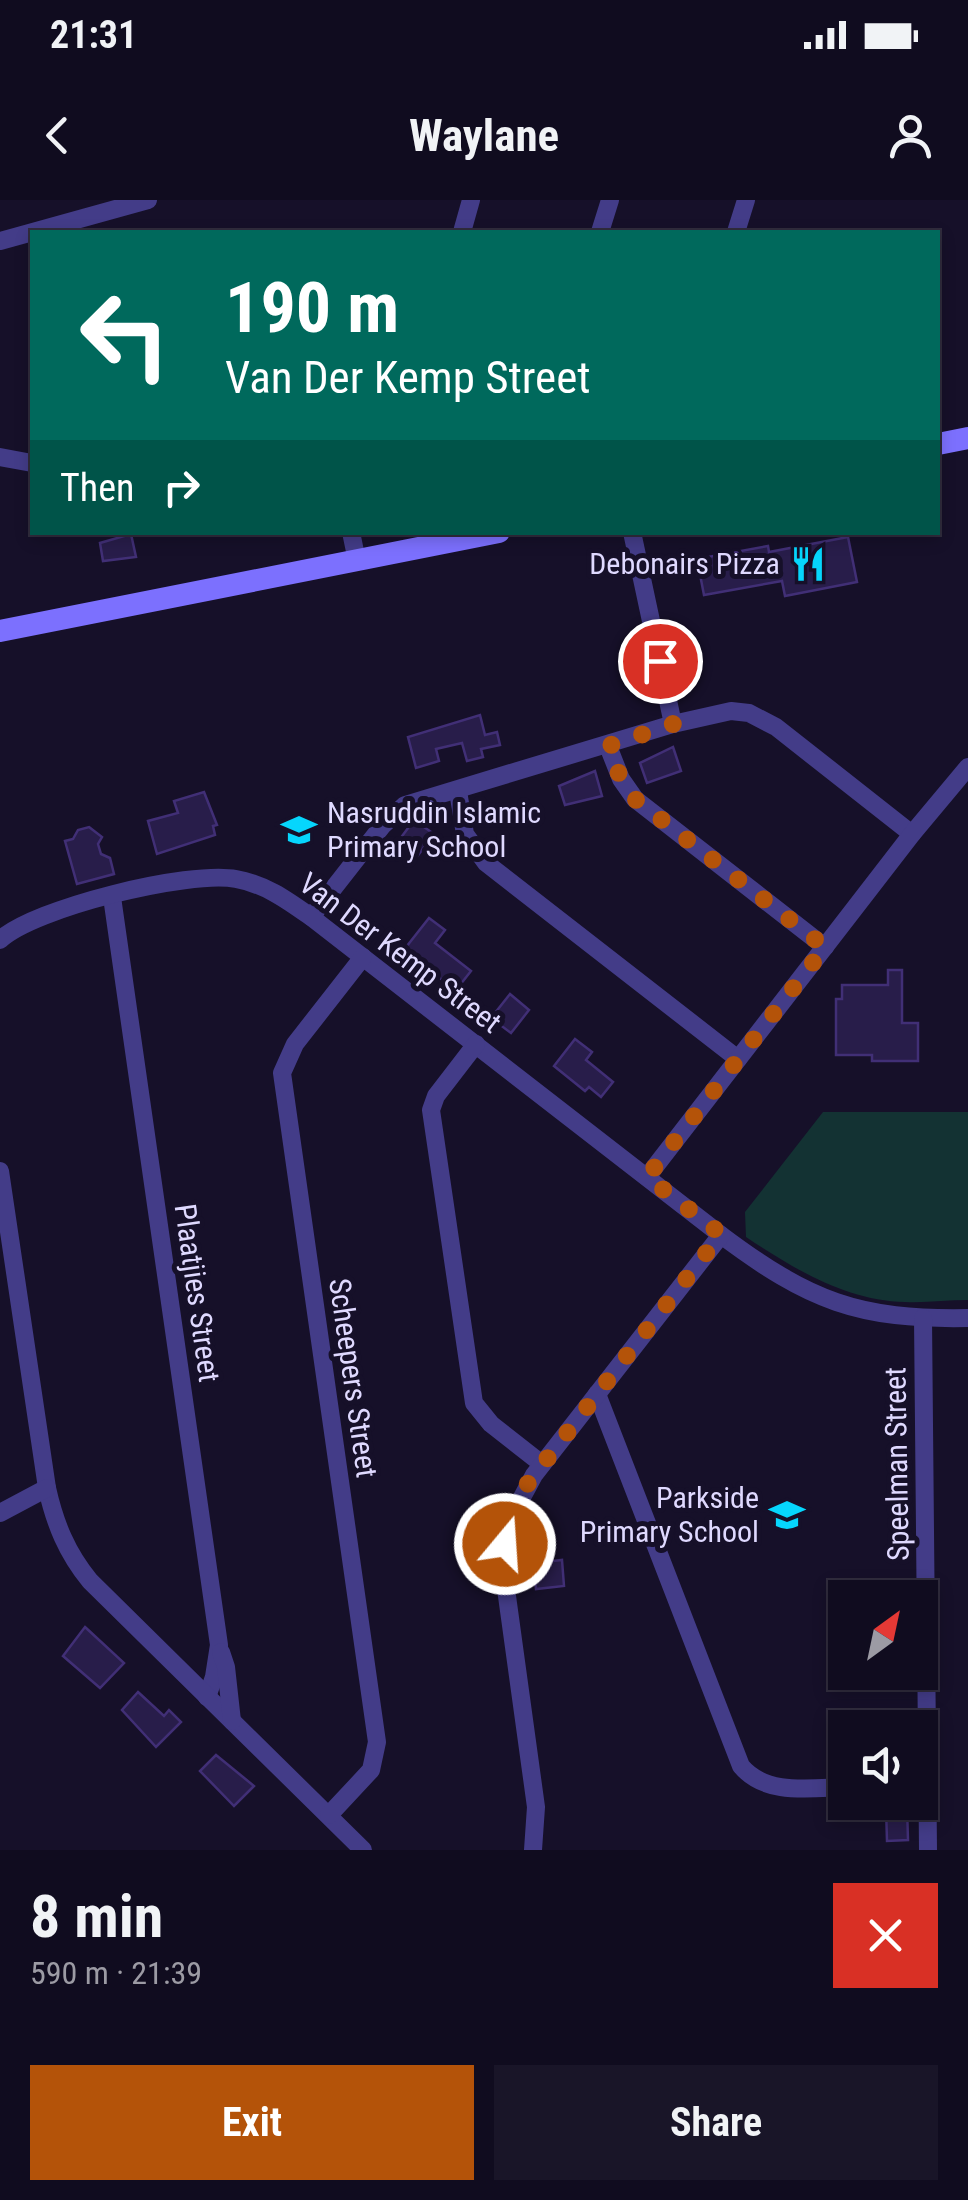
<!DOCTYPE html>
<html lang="en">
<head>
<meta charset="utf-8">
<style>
  :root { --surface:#100c1f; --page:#191528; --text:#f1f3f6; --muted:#9c9ba4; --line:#302c3d; --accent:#b45309 }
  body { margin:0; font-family:"Roboto Condensed",sans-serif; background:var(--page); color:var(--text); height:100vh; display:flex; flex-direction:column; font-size:38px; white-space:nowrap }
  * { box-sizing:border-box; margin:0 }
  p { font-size:32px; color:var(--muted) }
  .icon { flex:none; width:55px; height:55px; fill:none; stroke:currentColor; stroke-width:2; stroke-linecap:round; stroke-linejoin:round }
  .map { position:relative; height:1650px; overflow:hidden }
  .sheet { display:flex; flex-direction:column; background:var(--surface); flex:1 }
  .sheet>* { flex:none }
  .hud { position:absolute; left:30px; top:30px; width:910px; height:305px; border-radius:0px; box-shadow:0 5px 15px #0003,0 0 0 2px var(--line); background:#00695c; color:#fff; overflow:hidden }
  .needle { width:65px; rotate:33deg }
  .fabs { position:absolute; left:828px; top:1380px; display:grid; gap:20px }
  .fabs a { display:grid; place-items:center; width:110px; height:110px; border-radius:0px; background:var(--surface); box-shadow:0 5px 15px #0003,0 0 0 2px var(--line); font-size:50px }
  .pin { position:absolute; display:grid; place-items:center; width:85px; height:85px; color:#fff; margin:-42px; border:5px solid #fff; border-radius:50%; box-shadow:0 2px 10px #0007 }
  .me { position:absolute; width:110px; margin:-55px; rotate:18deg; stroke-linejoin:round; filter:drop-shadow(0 0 8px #0008) }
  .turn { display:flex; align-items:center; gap:35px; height:210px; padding:0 30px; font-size:45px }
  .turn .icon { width:130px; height:130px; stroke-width:2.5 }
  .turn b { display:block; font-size:70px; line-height:85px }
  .then { display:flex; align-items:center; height:95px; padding:0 30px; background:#0003; gap:20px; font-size:38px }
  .round { display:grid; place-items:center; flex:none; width:105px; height:105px; border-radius:0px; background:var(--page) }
  .head { display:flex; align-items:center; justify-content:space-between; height:170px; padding:0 30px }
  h1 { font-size:60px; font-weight:700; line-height:75px }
  .action { display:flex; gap:20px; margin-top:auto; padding:20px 30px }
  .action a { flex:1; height:115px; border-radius:0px; background:var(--accent); color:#fff; font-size:40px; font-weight:700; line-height:115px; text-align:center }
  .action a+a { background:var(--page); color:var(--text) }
  .status { display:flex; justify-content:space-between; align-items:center; height:70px; padding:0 50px; background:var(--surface); direction:ltr }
  .status svg { height:28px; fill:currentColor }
  header { display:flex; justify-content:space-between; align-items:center; height:130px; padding:0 30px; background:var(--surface); font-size:45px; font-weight:700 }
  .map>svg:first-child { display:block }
  .green { fill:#133233 }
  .building { fill:#281d4a; stroke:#412f76; stroke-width:2.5 }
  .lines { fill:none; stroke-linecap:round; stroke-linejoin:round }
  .street { stroke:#433c88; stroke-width:18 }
  .secondary { stroke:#7c70fe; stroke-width:22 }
  .route { stroke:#b45309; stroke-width:18; stroke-dasharray:0 32.4 }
  .labels { text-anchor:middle; stroke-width:10; stroke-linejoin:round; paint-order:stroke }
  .poi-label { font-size:30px; fill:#dfd9ff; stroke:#161029; text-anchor:end }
  .street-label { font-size:30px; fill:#dfd9ff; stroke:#161029 }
</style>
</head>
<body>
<div class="status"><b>21:31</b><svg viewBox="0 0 49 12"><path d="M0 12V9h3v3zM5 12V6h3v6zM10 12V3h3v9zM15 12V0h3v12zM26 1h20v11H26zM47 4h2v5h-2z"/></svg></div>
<header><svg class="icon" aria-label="back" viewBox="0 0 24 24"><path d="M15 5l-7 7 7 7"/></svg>Waylane<svg class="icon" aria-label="person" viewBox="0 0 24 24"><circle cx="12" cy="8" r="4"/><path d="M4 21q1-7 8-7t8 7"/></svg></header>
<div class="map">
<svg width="968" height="1650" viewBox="0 0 968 1650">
  <rect width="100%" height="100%" fill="#161029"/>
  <path class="green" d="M 823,912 L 968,912 L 968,1100 C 947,1100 926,1103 905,1102 C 847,1101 792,1068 746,1037 L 745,1012 Z"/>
  <g class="building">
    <path d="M 131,334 L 136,357 L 103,361 L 100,343 Z"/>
    <path d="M 848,337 L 857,382 L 785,396 L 782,381 L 704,395 L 697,359 L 768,346 L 769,352 Z"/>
    <path d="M 480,515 L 485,535 L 497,532 L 500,545 L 481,549 L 483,557 L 467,561 L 462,543 L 436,549 L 439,561 L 416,568 L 408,537 Z"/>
    <path d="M 673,547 L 681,571 L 647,583 L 640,563 Z"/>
    <path d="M 595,571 L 602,596 L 565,605 L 559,586 Z"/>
    <path d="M 204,592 L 217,625 L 213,626 L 215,635 L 157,654 L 148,621 L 178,613 L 174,601 Z"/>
    <path d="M 414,620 L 434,634 L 413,662 L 394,647 Z"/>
    <path d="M 89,627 L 102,637 L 98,644 L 101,654 L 110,658 L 114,674 L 77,684 L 65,641 L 73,639 L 78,630 Z"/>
    <path d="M 429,718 L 445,730 L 435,743 L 471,771 L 456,790 L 403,751 Z"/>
    <path d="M 888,770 L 902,770 L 902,823 L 918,823 L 918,861 L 872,861 L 872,855 L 836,855 L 836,799 L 842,799 L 842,785 L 888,785 Z"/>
    <path d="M 510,794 L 529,810 L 511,833 L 491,818 Z"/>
    <path d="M 575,839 L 592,852 L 586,860 L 613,882 L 601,897 L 589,887 L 585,891 L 554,866 Z"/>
    <path d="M 562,1360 L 564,1386 L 536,1389 L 534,1363 Z"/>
    <path d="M 85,1427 L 124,1463 L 100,1488 L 63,1456 Z"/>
    <path d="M 138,1492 L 164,1516 L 169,1510 L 181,1522 L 156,1547 L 122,1510 Z"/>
    <path d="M 216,1555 L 254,1586 L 234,1606 L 200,1571 Z"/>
    <path d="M 907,1607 L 908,1640 L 887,1641 L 886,1608 Z"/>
  </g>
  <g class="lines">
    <g class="street">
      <path d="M 462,32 L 471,0"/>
      <path d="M 600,32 L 610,0"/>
      <path d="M 736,32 L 746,0"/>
      <path d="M 0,41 L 148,0"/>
      <path d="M 0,257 L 32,263"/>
      <path d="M 351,332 L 357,361"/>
      <path d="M 632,332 L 673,524"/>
      <path d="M 608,546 L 621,579 L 635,599 L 825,747"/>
      <path d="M 458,591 L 465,634 L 486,663 L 738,859"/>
      <path d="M 112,697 L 219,1445 L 214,1477 L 207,1497"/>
      <path d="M 311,717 L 383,625 L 405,605 L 673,524 L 731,511 L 749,513 L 776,527 L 912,634"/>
      <path d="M 0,740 C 34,708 189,670 236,679 C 265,684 287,700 311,717 L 721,1035 C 809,1101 858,1120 968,1118"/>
      <path d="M 476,844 L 436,896 L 431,910 L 474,1203 L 491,1224 L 542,1264"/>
      <path d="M 0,971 L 47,1288 C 55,1324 67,1353 90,1381 L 363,1650"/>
      <path d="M 647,977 L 912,634 L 968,567"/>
      <path d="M 923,1118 L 928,1650"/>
      <path d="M 597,1194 L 741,1566 C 766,1596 810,1588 845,1587"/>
      <path d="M 0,1313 L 47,1288"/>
      <path d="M 221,1452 L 226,1467 L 232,1521"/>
      <path d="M 329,1615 L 371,1570 L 377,1542 L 282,873 L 295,844 L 363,757"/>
      <path d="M 533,1650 L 536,1607 L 503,1367 L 512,1316 L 534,1275 L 721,1035"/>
    </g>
    <g class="secondary">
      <path d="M 938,244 L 968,238"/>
      <path d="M 0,431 L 499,332"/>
    </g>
  </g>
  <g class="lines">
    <path class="route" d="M 505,1344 L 512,1316 L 526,1286 L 721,1034 L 647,977 L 825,747 L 635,599 L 621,579 L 608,546 L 673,524 L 660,461"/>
  </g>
  <defs>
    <symbol id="restaurant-bare" viewBox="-9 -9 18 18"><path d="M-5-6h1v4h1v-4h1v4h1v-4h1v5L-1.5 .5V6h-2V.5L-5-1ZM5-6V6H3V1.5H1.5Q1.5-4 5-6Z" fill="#06d6fd" stroke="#161029" stroke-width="2.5" paint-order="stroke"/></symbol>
    <symbol id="school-bare" viewBox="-9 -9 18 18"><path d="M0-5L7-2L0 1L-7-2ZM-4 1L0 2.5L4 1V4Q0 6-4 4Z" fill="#06d6fd" stroke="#161029" stroke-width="2.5" paint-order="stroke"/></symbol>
  </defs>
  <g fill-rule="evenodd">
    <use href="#restaurant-bare" x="783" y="339" width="50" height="50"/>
    <use href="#school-bare" x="274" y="605" width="50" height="50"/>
    <use href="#school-bare" x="762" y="1290" width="50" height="50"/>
  </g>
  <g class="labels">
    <g class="poi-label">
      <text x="780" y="374">Debonairs Pizza</text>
      <text x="327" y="623" text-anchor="start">Nasruddin Islamic<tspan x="327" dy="34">Primary School</tspan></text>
      <text x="759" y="1308">Parkside<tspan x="759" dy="34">Primary School</tspan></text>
    </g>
    <g class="street-label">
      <text transform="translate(400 753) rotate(37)" y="10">Van Der Kemp Street</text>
      <text transform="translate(197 1093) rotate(82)" y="10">Plaatjies Street</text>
      <text transform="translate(353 1178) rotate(82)" y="10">Scheepers Street</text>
      <text transform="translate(897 1264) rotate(-91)" y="10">Speelman Street</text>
    </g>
  </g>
</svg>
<div class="fabs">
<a><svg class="needle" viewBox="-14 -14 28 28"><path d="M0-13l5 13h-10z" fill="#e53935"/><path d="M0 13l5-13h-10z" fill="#9c9ba4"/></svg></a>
<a><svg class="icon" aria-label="sound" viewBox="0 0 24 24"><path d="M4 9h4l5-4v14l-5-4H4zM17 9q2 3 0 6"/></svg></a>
</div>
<div class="pin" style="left:660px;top:461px;background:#d93025"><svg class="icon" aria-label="arrive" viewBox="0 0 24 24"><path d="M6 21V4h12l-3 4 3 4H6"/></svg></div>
<svg class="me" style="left:505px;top:1344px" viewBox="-20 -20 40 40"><circle r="17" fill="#b45309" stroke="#fff" stroke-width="3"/><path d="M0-11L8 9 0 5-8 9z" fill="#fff"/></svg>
<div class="hud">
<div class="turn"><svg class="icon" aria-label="left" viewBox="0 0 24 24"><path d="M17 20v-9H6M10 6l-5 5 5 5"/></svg><div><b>190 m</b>Van Der Kemp Street</div></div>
<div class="then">Then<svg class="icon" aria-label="right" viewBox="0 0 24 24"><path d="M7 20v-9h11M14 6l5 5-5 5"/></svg></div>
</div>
</div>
<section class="sheet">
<div class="head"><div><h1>8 min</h1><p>590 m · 21:39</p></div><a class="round" style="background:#d93025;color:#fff"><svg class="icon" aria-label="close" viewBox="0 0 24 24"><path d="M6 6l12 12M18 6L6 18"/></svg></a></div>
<div class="action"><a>Exit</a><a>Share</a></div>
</section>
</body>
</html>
